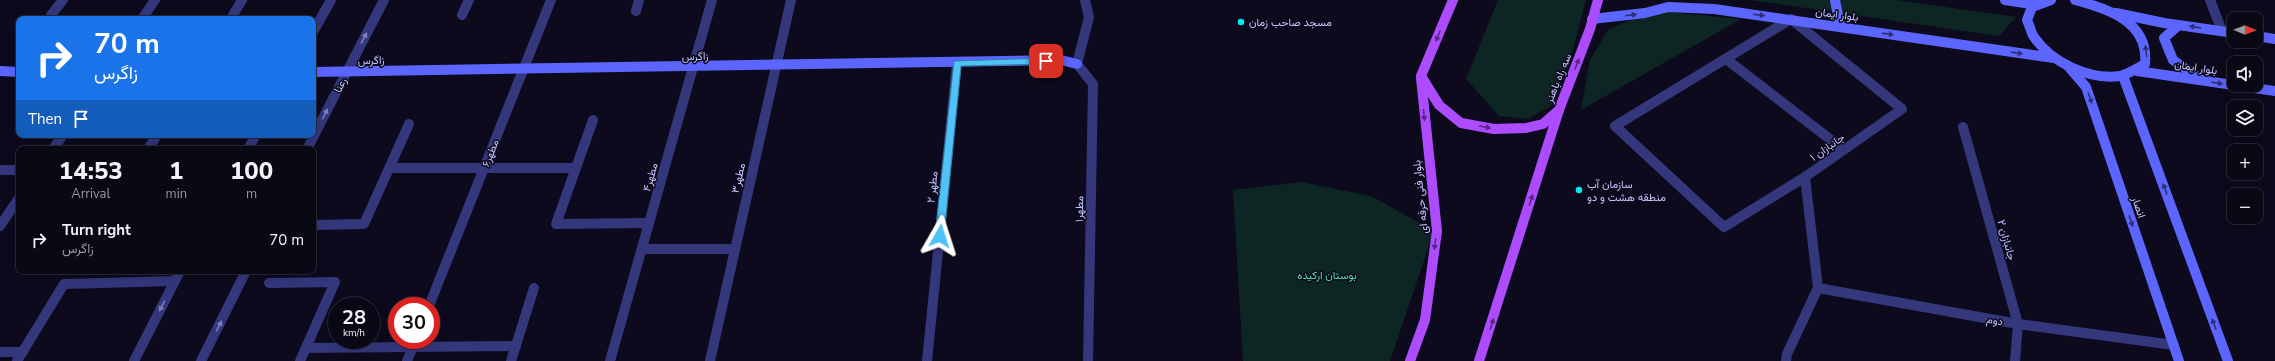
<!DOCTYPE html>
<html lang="en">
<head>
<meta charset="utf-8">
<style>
  :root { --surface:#090815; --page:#171622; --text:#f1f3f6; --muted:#999aa0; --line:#292934 }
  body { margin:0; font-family:"Nunito Sans",Vazirmatn,sans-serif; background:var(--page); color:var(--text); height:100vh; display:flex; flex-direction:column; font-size:15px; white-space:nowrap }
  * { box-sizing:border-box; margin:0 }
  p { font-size:13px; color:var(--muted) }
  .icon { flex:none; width:22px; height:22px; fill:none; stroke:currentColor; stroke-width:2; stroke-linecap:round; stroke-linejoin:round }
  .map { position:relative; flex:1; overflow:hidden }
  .panel { position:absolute; left:16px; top:146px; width:300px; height:128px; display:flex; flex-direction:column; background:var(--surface); border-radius:8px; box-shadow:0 4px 16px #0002,0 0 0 1px var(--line) }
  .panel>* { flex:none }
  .top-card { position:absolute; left:16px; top:16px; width:300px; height:122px; border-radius:8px; box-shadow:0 4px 16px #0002,0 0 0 1px var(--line); background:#1a73e8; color:#fff; overflow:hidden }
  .needle { width:26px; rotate:91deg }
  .controls { position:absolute; left:2227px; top:12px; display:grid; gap:8px }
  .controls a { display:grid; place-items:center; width:36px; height:36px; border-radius:8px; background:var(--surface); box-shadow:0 4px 16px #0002,0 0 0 1px var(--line); font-size:20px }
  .speed { position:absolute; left:328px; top:297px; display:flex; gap:8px; font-size:20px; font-weight:700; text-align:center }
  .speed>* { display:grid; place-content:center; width:52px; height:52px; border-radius:50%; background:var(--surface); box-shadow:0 4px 16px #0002,0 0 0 1px var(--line); line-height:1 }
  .speed small { font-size:10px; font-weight:400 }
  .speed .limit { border:6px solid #d22; background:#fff; color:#111 }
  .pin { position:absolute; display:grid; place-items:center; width:34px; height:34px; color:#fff; margin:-17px; border-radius:8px; box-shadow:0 2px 6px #0006 }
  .me { position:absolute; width:44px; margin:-22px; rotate:6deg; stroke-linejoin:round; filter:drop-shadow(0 0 3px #0008) }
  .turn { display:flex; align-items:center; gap:14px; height:84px; padding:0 12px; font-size:18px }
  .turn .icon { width:52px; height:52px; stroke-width:2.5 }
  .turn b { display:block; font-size:28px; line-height:34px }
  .then { display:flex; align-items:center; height:38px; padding:0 12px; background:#0003; gap:8px; font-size:15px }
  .eta { display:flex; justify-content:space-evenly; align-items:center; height:68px; text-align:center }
  .eta b { font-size:24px; font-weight:800; line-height:28px }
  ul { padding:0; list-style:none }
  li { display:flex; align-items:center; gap:12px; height:52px; padding:0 12px }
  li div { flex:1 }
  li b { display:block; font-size:15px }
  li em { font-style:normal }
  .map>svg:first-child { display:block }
  .green { fill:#0d2623 }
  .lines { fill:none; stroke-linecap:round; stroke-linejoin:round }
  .street { stroke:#34377c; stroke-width:10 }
  .secondary { stroke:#5c66ff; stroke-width:10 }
  .primary { stroke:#ad4cff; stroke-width:10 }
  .oneway { fill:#2c2f77 }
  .oneway2 { fill:#542882 }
  .oneway3 { fill:#7e7ebe }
  .route { fill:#4fc3f7; stroke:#337fa1 }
  .poi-dot { fill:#00ecf0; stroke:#0c0a1c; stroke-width:1.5 }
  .labels { text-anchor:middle; stroke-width:3; stroke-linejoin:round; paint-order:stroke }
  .street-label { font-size:11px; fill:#c7c5ff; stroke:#0c0a1c }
  .poi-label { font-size:11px; fill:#c7c5ff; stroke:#0c0a1c; text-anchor:start }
  .park-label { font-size:11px; fill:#4fe1b0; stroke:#0c0a1c }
</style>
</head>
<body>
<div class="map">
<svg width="2275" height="361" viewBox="0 0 2275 361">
  <rect width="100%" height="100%" fill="#0c0a1c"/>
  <g class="green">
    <path d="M 1498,0 L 1586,0 L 1573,50 L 1551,106 L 1528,119 L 1499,116 L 1466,79 Z"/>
    <path d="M 1750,0 L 1896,0 L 2016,17 L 1999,36 Z"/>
    <path d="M 1669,12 L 1741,19 L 1581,110 L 1590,60 L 1608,30 L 1634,18 Z"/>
    <path d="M 1301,182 L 1371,196 L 1434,231 L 1390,361 L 1243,361 L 1233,190 Z"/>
  </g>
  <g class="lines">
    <g class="street">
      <path d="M 1085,0 L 1089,17 L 1077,64 L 1093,84 L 1088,361"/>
      <path d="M 2210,0 L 2222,31"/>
      <path d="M 636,11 L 639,0"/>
      <path d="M 51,15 L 63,0"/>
      <path d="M 233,15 L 242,0"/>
      <path d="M 462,15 L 469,0"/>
      <path d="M 142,19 L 155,0"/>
      <path d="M 1791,19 L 1902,109 L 1805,177 L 1724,227 L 1615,126 Z"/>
      <path d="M 313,32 L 331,0"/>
      <path d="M 1726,59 L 1844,150"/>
      <path d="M 593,120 L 556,224 L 649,223"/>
      <path d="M 1963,127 L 2018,324 L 2015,361"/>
      <path d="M 53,149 L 63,135"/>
      <path d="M 148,149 L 157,135"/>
      <path d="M 248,149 L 256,135"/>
      <path d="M 307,149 L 384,0"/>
      <path d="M 391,168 L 576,168"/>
      <path d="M 0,170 L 19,170"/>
      <path d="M 313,225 L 364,224 L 409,124"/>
      <path d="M 0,226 L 19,198"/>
      <path d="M 642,249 L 735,249"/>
      <path d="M 269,283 L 335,282 L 300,361"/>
      <path d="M 1818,288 L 2018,324 L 2174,345"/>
      <path d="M 429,306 L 551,0"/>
      <path d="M 306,348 L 516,346"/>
      <path d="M 0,352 L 23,352"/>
      <path d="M 17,361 L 64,284 L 175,281"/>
      <path d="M 134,361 L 180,271"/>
      <path d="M 201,361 L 246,271"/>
      <path d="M 407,361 L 415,342"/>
      <path d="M 511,361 L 534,288"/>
      <path d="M 610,361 L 712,0"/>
      <path d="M 710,361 L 791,0"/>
      <path d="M 927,361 L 957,63"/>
      <path d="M 1786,361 L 1787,354 L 1818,288 L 1805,177"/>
    </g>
    <g class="secondary">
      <path d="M 1835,0 L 1840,26"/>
      <path d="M 2005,0 L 2037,5"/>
      <path d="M 2051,0 L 2032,7 L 2027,20 C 2030,26 2031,33 2034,37 C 2052,63 2089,80 2120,76 C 2128,74 2138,68 2145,64 C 2149,22 2109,9 2075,0"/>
      <path d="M 2116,13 L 2164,23 L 2234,33"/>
      <path d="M 1592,19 L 1645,13 L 1668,7 L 1714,9 L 2054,58"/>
      <path d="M 2179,25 L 2164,38 L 2173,60 L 2200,79"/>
      <path d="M 2256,36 L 2275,39"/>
      <path d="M 2068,66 L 2086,87 L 2179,361"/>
      <path d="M 0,71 L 19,72"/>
      <path d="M 2137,71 L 2275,91"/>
      <path d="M 313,72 L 1061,60 L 1077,64"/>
      <path d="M 2123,76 L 2228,361"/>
    </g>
    <g class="primary">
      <path d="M 1453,0 L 1421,76 L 1439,105 L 1461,123 L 1494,129 L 1526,128 L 1543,124 L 1559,110 L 1590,29 L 1598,0"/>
      <path d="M 1410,361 L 1425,320 L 1437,231 L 1421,78"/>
      <path d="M 1479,361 L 1559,110"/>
    </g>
  </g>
  <defs><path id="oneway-solid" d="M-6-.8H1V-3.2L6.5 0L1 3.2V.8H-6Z"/></defs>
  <g class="oneway">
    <use href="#oneway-solid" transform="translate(1631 15) rotate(-7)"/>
    <use href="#oneway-solid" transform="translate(1759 15) rotate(7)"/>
    <use href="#oneway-solid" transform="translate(2195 27) rotate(-172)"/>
    <use href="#oneway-solid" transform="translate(1888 34) rotate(8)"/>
    <use href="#oneway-solid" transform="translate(2146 51) rotate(-97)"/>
    <use href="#oneway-solid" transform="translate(2017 53) rotate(8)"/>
    <use href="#oneway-solid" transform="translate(2217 83) rotate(8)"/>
    <use href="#oneway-solid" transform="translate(2090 98) rotate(71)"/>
    <use href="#oneway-solid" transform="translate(2165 189) rotate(-110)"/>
    <use href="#oneway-solid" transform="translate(2131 221) rotate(71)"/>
    <use href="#oneway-solid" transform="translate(2214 324) rotate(-110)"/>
  </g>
  <g class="oneway2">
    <use href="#oneway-solid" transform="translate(1438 36) rotate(113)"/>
    <use href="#oneway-solid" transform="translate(1577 64) rotate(-69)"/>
    <use href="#oneway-solid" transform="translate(1424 115) rotate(85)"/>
    <use href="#oneway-solid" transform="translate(1485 127) rotate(11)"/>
    <use href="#oneway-solid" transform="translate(1531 200) rotate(-73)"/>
    <use href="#oneway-solid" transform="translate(1435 244) rotate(97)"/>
    <use href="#oneway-solid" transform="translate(1492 324) rotate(-72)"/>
  </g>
  <g class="oneway3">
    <use href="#oneway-solid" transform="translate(364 38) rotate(-62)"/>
    <use href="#oneway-solid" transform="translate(325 114) rotate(-63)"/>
    <use href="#oneway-solid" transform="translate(162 306) rotate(117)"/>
    <use href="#oneway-solid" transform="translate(219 326) rotate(-63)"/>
  </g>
  <path class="route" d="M 1046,58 L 1050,61 L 1046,64 L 961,66 L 944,236 L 943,238 L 936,238 L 935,236 L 954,61 Z"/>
  <g class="poi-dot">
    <circle cx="1241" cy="22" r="4"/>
    <circle cx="1579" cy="190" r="4"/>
  </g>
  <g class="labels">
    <g class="street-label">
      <text transform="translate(1837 14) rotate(8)" y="4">بلوار ایمان</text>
      <text transform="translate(695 56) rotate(-1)" y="4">زاگرس</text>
      <text transform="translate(371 60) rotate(-1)" y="4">زاگرس</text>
      <text transform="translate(2196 67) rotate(9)" y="4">بلوار ایمان</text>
      <text transform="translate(1558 78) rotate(-68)" y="4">سه راه باهنر</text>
      <text transform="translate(340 85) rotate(-63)" y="4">رعنا</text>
      <text transform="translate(1827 147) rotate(-35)" y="4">جانبازان ۱</text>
      <text transform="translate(490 153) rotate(-68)" y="4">مطهر۶</text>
      <text transform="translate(650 177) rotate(-74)" y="4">مطهر۴</text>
      <text transform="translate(738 178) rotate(-77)" y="4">مطهر۳</text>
      <text transform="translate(932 187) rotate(-84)" y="4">مطهر ۲</text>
      <text transform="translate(1420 197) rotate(-96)" y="4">بلوار فنی حرفه ای</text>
      <text transform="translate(2139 207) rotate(71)" y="4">انصار</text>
      <text transform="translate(1079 209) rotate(-89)" y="4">مطهر۱</text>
      <text transform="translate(2007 240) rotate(74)" y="4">جانبازان ۲</text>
      <text transform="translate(1995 320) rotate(10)" y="4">دوم</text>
    </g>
    <g class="poi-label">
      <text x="1249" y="26">مسجد صاحب زمان</text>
      <text x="1587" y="188">سازمان آب<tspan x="1587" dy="13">منطقه هشت و دو</tspan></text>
    </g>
    <g class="park-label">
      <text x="1327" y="279">بوستان ارکیده</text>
    </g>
  </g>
</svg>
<div class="controls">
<a><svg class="needle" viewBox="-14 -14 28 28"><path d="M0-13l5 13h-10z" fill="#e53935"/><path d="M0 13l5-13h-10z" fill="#999aa0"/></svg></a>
<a><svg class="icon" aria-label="sound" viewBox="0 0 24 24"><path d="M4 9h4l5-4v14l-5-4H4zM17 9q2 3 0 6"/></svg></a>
<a><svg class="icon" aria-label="layers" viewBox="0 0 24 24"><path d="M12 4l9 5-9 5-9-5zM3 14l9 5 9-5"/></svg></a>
<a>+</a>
<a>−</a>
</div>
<div class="speed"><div>28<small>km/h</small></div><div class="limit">30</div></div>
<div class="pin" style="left:1046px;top:61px;background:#d93025"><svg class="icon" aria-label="arrive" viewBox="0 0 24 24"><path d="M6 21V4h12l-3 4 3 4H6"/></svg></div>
<svg class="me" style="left:940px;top:236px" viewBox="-20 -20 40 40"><path d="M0-17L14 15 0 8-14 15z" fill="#4fc3f7" stroke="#fff" stroke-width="4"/></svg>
<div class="top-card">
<div class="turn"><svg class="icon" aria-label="right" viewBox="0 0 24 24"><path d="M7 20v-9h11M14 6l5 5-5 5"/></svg><div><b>70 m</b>زاگرس</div></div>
<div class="then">Then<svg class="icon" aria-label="arrive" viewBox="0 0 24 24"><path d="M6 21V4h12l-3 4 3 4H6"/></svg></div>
</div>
<section class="panel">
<div class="eta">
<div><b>14:53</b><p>Arrival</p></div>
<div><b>1</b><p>min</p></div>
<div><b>100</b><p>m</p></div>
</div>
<ul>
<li><svg class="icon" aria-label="right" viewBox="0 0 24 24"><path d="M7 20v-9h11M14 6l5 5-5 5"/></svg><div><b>Turn right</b><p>زاگرس</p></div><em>70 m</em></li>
</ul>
</section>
</div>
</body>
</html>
